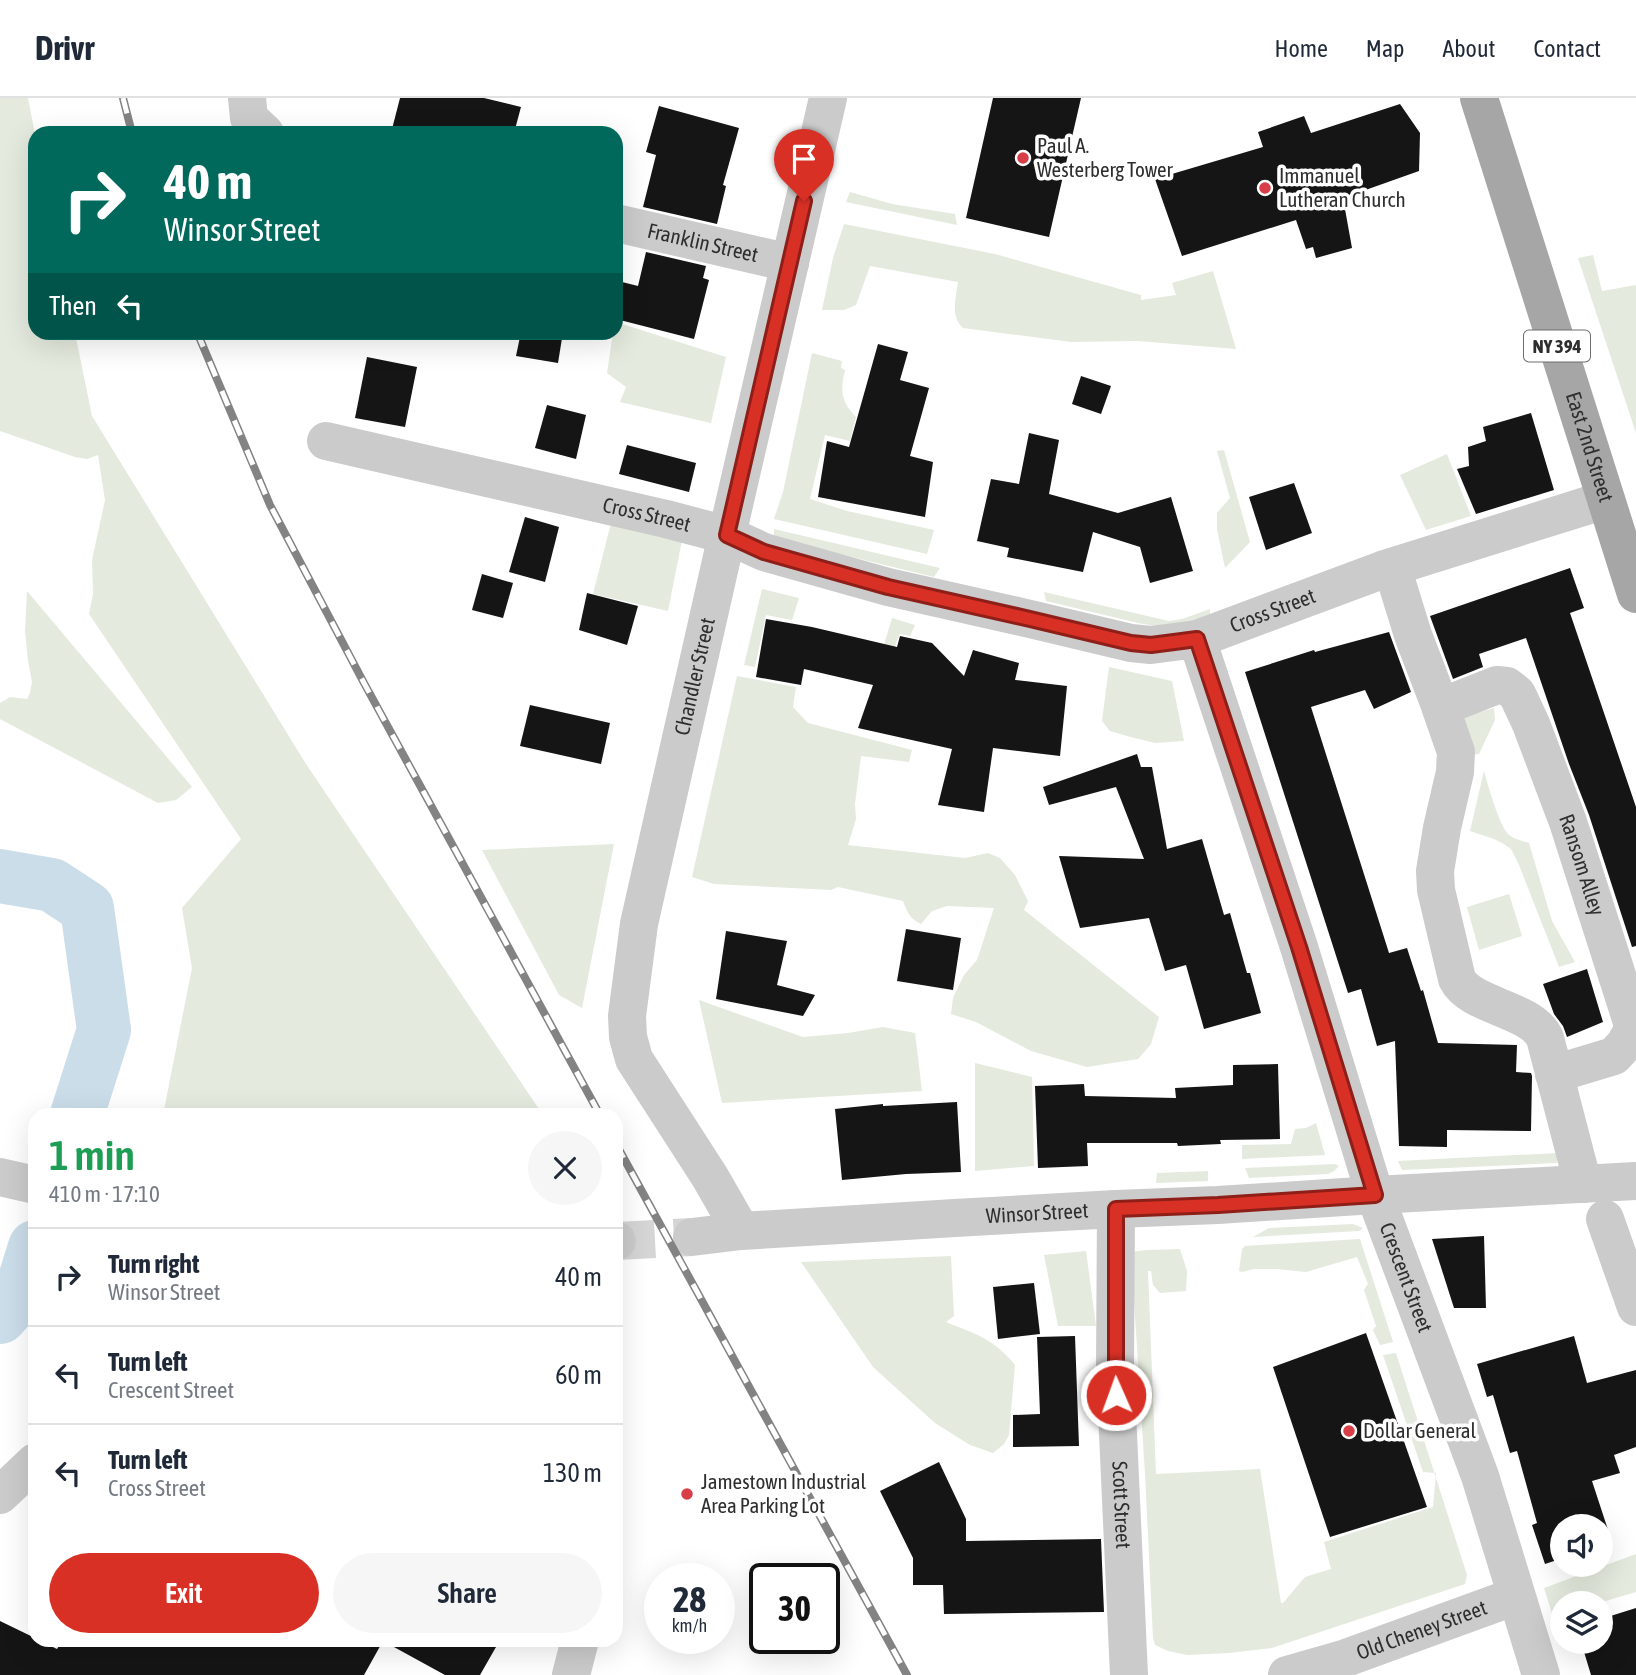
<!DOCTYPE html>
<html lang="en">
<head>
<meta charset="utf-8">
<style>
  :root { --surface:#fff; --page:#f6f6f7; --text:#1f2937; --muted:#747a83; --line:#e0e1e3; --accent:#d93025 }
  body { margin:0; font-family:"Asap Condensed",sans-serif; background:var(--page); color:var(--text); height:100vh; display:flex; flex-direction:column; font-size:26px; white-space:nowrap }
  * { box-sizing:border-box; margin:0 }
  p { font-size:23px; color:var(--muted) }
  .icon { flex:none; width:38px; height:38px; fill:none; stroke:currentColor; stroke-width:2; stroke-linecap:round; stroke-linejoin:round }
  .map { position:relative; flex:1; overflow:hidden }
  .sheet { position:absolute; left:28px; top:1010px; width:595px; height:539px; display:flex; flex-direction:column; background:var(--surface); border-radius:21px; box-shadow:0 7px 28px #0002 }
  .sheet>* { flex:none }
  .banner { position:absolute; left:28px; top:28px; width:595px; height:214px; border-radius:21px; box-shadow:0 7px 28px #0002; background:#00695c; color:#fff; overflow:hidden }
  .tools { position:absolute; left:1550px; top:1416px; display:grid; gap:14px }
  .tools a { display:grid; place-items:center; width:63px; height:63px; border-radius:50%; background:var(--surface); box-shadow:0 7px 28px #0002; font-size:35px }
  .speed { position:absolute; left:644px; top:1465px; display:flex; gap:14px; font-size:35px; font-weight:700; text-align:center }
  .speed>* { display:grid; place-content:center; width:91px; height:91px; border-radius:50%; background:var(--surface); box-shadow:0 7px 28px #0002; line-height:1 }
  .speed small { font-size:18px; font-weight:400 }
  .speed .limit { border:4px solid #111; border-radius:10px; background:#fff; color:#111 }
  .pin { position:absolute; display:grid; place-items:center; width:60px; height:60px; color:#fff; margin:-72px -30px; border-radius:50% 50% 50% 0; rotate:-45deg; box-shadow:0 0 7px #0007 }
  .pin .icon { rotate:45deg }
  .me { position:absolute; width:77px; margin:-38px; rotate:358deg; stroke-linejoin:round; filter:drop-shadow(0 0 5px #0008) }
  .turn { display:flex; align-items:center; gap:24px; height:147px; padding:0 21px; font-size:32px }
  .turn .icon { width:91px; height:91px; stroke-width:2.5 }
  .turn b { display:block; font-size:49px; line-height:60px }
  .then { display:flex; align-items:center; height:66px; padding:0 21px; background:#0003; gap:14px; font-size:26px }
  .round { display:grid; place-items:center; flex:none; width:74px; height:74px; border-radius:37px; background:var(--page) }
  .overview { display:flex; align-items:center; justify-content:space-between; height:119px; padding:0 21px }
  h1 { font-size:42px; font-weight:600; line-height:52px; color:#1e9e55 }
  .button { display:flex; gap:14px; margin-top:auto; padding:14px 21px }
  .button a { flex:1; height:80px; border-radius:42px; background:var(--accent); color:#fff; font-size:28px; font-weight:600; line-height:80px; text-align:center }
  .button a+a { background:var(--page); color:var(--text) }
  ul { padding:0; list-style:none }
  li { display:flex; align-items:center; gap:21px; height:98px; padding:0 21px; border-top:2px solid var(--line) }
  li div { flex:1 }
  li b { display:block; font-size:26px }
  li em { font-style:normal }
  header { display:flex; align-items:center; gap:42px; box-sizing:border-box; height:98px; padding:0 35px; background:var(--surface); border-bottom:2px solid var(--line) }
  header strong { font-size:33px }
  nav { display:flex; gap:38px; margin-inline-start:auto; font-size:24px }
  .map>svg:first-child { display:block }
  .green { fill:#e4eadd }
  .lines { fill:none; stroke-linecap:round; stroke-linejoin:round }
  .river { stroke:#cadde9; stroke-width:54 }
  .building { fill:#151515 }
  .minor-tunnel { stroke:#d5d5d5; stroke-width:38; stroke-dasharray:38 19; stroke-linecap:butt }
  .minor { stroke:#cbcbcb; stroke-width:38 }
  .major { stroke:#a6a6a6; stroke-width:38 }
  .rail-casing { stroke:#838383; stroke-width:8 }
  .rail { stroke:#fff; stroke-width:5; stroke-dasharray:16; stroke-linecap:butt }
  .route-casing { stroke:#8d1f18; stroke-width:18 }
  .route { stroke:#d93025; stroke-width:12 }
  .poi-dot { fill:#d83e47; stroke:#fff; stroke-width:2.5 }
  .labels { text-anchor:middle; stroke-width:7; stroke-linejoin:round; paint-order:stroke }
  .shield { fill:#fff; stroke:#6d6d6d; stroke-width:2 }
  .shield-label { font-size:19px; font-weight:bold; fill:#2e2e2e }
  .poi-label { font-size:21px; fill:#2e2e2e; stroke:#fff; text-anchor:start }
  .street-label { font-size:21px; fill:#2e2e2e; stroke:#fff }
</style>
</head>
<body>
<header>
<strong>Drivr</strong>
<nav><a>Home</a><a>Map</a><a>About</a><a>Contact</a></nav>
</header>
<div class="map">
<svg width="1636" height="1577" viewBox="0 0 1636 1577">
  <rect width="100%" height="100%" fill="#fff"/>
  <g class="green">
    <path d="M 0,0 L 28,0 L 35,36 L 35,234 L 75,235 L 92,318 L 306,666 L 543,1017 L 163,1017 L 192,870 L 182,810 L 241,741 L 89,516 L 93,496 L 92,462 L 105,402 L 98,357 L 87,361 L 75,359 L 0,333 Z"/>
    <path d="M 850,94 L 892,106 L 955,116 L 957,127 L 846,104 Z"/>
    <path d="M 844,126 L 995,156 L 1141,197 L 1141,202 L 1176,197 L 1172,185 L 1213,173 L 1236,251 L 1138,243 L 1071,244 L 963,230 C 950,219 956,199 958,184 L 870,168 L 856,207 L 844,212 L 822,212 L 833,160 Z"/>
    <path d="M 1593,157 L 1602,193 L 1636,187 L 1636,335 L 1578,160 Z"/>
    <path d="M 616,224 L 726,259 L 711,325 L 620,304 L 626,289 L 607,275 L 613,235 L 616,234 Z"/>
    <path d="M 812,255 L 842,263 L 841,270 L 845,272 C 840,292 841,304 856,319 L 850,343 L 825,337 L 810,401 L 847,413 L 934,432 L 927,456 L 774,421 L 783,394 Z"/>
    <path d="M 1224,352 L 1250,444 L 1225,470 L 1217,431 L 1217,415 L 1230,400 L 1217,353 Z"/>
    <path d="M 1447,356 L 1471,418 L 1426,432 L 1400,377 Z"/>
    <path d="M 611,425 L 682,442 L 668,513 L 593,496 Z"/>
    <path d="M 774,431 L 940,470 L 934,479 L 774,440 Z"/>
    <path d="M 762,491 L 799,500 L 792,522 L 766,517 L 755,569 L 744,567 Z"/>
    <path d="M 27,493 L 192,689 L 176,702 L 158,705 L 0,621 L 0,605 L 10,599 L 27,601 L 30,595 L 32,584 L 28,563 L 25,533 Z"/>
    <path d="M 1044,494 L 1169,523 L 1182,521 L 1210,511 L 1210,518 L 1173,531 L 1138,525 L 1046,503 Z"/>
    <path d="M 892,520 L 915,527 L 910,538 L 900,536 L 883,577 L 876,573 Z"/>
    <path d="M 1109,569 L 1172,583 L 1184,643 L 1155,645 L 1127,638 L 1110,633 L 1102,623 Z"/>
    <path d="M 737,578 L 796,589 L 793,609 L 808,625 L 912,652 L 909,664 L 861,658 L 855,706 L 856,721 L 848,747 L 965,760 L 988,755 L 1000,760 L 1015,777 L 1028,803 L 1024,812 L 1159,919 L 1151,946 L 1138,961 L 1087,969 L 1031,953 L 976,924 L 951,916 L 953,900 L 964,877 L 977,862 L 994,810 L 947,808 L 932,813 L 921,826 C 910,821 907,814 903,803 L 838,789 L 831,792 L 714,786 L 692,779 Z"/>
    <path d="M 1494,610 L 1495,622 L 1479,656 L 1468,657 L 1462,619 Z"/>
    <path d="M 1484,673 C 1488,688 1499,726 1508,736 C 1513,741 1523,743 1529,745 L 1552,823 L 1575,864 L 1559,869 L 1519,767 L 1511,751 L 1504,746 L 1494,741 L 1470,733 Z"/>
    <path d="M 614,746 L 582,910 L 559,897 L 482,752 Z"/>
    <path d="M 1509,796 L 1522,838 L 1479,852 L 1467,809 Z"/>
    <path d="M 699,902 L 803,939 L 848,935 L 883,929 L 915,935 L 922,993 L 722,1005 Z"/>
    <path d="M 975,965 L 1032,979 L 1034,1068 L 975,1073 Z"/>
    <path d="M 1316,1025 L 1325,1057 L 1242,1061 L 1242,1047 L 1291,1046 L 1295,1031 L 1306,1030 Z"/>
    <path d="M 1557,1055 L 1557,1065 L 1402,1072 L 1398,1063 Z"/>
    <path d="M 1335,1066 L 1339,1068 L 1334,1073 L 1328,1076 L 1249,1080 L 1245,1070 Z"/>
    <path d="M 1208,1073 L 1208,1083 L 1156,1085 L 1157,1075 Z"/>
    <path d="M 1353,1126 L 1363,1130 L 1359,1133 L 1253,1139 L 1269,1130 Z"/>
    <path d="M 1360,1141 L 1393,1244 L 1380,1247 L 1373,1232 L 1376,1228 L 1364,1192 L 1368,1186 L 1357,1159 L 1306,1174 L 1277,1171 L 1254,1171 L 1242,1174 L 1239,1173 L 1242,1151 L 1245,1148 Z"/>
    <path d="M 1180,1151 L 1187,1173 L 1186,1193 L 1160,1195 L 1153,1187 L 1151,1173 L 1148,1173 L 1156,1376 L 1260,1371 L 1281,1505 L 1283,1505 L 1305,1479 L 1331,1471 L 1324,1444 L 1433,1409 L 1436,1375 L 1423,1374 L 1383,1257 L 1396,1255 L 1467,1477 L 1465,1486 L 1272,1550 L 1229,1555 L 1187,1557 L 1168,1553 L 1155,1547 L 1153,1540 L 1145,1376 L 1131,1154 L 1146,1152 Z"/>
    <path d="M 1086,1153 L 1096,1228 L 1058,1228 L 1044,1157 Z"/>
    <path d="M 951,1158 L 954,1218 L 946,1224 C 976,1236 994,1241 1015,1267 L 1009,1337 L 1004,1346 L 993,1355 L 970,1347 L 935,1325 L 873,1269 L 801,1164 Z"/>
    <path d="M 1636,1456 L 1636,1494 L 1599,1505 L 1563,1505 L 1563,1516 L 1553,1519 L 1544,1490 Z"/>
  </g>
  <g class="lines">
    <g class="river">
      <path d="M 0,778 L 52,787 L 87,810 L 104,932 L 77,1017"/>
      <path d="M 0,1219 L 20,1197 L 35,1149"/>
    </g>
  </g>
  <g class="building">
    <path d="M 400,0 L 484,0 L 521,9 L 514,35 L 391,35 Z"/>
    <path d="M 993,0 L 1081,0 L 1049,139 L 966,120 Z"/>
    <path d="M 1400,6 L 1420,35 L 1419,73 L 1343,100 L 1352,150 L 1316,160 L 1313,149 L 1306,151 L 1296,122 L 1182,158 L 1155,81 L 1263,49 L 1258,34 L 1304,18 L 1311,35 Z"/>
    <path d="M 659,8 L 739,30 L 723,87 L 726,88 L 717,126 L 643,109 L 656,57 L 646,54 Z"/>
    <path d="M 646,154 L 706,168 L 703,180 L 709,182 L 694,241 L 616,221 L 616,208 L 622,184 L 638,188 Z"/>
    <path d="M 521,234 L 563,234 L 558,265 L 516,258 Z"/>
    <path d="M 878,246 L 908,254 L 900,282 L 929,290 L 910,358 L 933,364 L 925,419 L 818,399 L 827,343 L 849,349 Z"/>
    <path d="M 367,259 L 417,269 L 405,329 L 355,320 Z"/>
    <path d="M 1081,278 L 1111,288 L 1101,316 L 1072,306 Z"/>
    <path d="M 547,307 L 586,317 L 576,361 L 535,350 Z"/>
    <path d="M 1531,315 L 1554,392 L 1476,416 L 1457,371 L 1469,368 L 1468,349 L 1486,343 L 1483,329 Z"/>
    <path d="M 1029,335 L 1059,342 L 1049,396 L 1118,415 L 1171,399 L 1193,473 L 1150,485 L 1140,449 L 1093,434 L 1083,474 L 1007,459 L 1009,450 L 977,443 L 991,381 L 1019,386 Z"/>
    <path d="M 627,347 L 696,365 L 689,394 L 619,376 Z"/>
    <path d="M 1294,385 L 1312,435 L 1266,452 L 1249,399 Z"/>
    <path d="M 525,419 L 559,429 L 545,484 L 509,474 Z"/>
    <path d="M 1570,470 L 1584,510 L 1570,515 L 1636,709 L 1636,848 L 1632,849 L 1589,717 L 1569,666 L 1526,540 L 1479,556 L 1483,569 L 1453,581 L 1430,518 Z"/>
    <path d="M 482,476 L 513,485 L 503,520 L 472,512 Z"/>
    <path d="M 587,495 L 638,508 L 627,547 L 579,532 Z"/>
    <path d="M 766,521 L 812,529 L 897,549 L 900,538 L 932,545 L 964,578 L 973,552 L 1019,565 L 1015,582 L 1067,588 L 1060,658 L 993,650 L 984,714 L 938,707 L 952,651 L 858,630 L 873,587 L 804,571 L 801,587 L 756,579 Z"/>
    <path d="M 1389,534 L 1411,594 L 1374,611 L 1365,592 L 1311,609 L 1389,855 L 1407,850 L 1421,893 L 1423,892 L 1438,945 L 1517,947 L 1516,974 L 1531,975 L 1532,978 L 1531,1033 L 1447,1032 L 1447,1049 L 1399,1048 L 1395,943 L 1377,948 L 1361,891 L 1348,895 L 1245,574 L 1314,552 L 1315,554 Z"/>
    <path d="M 530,607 L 610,625 L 601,666 L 520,648 Z"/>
    <path d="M 1137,656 L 1141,669 L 1152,669 L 1167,751 L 1202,741 L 1224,817 L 1230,815 L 1247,875 L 1250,875 L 1261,915 L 1204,931 L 1186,867 L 1165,873 L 1149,820 L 1080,830 L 1059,758 L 1144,761 L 1116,689 L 1049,707 L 1043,689 Z"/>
    <path d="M 906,831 L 961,840 L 953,892 L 897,883 Z"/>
    <path d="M 726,833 L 787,843 L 777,887 L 815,897 L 803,918 L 716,901 Z"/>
    <path d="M 1587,871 L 1603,924 L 1567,939 L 1563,928 L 1554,916 L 1543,886 Z"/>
    <path d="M 1278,966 L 1280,1041 L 1220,1042 L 1221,1046 L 1178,1048 L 1177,1045 L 1087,1045 L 1088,1068 L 1038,1070 L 1035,988 L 1084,986 L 1085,998 L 1176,1000 L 1175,990 L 1233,987 L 1233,967 Z"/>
    <path d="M 957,1004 L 961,1074 L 906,1076 L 842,1082 L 835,1011 L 883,1006 L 883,1008 Z"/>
    <path d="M 1484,1138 L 1486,1210 L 1454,1210 L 1432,1141 Z"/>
    <path d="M 1034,1185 L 1040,1236 L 998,1241 L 993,1189 Z"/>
    <path d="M 1366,1235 L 1427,1409 L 1330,1439 L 1273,1269 Z"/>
    <path d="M 1075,1238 L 1079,1348 L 1013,1349 L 1013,1317 L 1040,1316 L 1037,1239 Z"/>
    <path d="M 1574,1238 L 1587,1285 L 1636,1272 L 1636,1349 L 1614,1357 L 1620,1375 L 1592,1383 L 1612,1444 L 1601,1447 L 1601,1428 L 1563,1428 L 1563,1460 L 1545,1466 L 1532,1427 L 1537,1425 L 1517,1353 L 1510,1355 L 1493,1297 L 1487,1299 L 1477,1266 Z"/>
    <path d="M 939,1364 L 966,1421 L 966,1443 L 1101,1441 L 1104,1514 L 944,1516 L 943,1487 L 913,1487 L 913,1460 L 880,1393 Z"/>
    <path d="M 1636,1510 L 1636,1577 L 1591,1577 L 1581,1544 L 1601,1544 L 1601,1521 Z"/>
    <path d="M 0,1523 L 35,1540 L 35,1542 L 38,1542 L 57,1551 L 63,1542 L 500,1542 L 480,1577 L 445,1577 L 383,1543 L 364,1577 L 0,1577 Z"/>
  </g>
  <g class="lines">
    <path class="minor-tunnel" d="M 617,1143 L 692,1139"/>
    <g class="minor">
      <path d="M 247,0 L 249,20 L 265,35"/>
      <path id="s1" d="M 616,125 L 790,165"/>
      <path id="s2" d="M 326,343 L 666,421 L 727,437 L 764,454 L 888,489 L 1030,521 L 1131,545 L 1151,547 L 1197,541 L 1382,472 L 1605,402"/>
      <path d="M 1392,469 L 1413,537 L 1439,605 L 1456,654 L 1455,674 L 1442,730 L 1435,773 L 1436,792 L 1457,881 C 1471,909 1531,910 1545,940 L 1583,1086"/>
      <path id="s3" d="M 1197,541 L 1299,849 L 1375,1097 L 1480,1378 L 1541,1577"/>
      <path id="s4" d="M 1441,609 L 1497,587 L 1507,588 L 1517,596 L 1531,626 L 1568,724 L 1632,924 L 1632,933 L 1629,939 L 1625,946 L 1614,958 L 1554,976"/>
      <path d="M 0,1079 L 35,1087"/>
      <path id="s5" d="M 1116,1111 L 1115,1270 L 1129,1577"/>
      <path d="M 1605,1121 L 1636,1209"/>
      <path id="s6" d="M 741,1133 L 710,1079 L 634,961 L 628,939 L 627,918 L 639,826 L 648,786 L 727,437 L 828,0"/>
      <path id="s7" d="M 692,1139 L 741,1133 L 955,1120 L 1116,1111 L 1218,1107 L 1375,1097 L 1636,1083"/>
      <path d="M 616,1143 L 617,1143"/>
      <path d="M 0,1397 L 35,1364"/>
      <path d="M 571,1577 L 580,1542"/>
      <path id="s8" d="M 1287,1577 L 1343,1561 L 1516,1498"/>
    </g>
    <path class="major" id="s9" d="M 1479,0 L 1636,496"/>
    <defs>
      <g id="rail">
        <path d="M 123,0 L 132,35"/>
        <path d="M 197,234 L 270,407 L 364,585 L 600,1017"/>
        <path d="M 616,1046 L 907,1577"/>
      </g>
    </defs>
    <use href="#rail" class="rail-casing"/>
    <use href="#rail" class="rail"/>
  </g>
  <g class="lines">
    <defs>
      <path id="route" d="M 804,103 L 727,437 L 764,454 L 888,489 L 1030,521 L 1131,545 L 1151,547 L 1197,541 L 1299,849 L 1375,1097 L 1218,1107 L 1116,1111 L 1116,1297"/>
    </defs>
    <use href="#route" class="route-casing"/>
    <use href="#route" class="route"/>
  </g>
  <g class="poi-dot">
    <circle cx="1023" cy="60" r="7"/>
    <circle cx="1265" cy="90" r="7"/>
    <circle cx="1349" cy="1333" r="7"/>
    <circle cx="687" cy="1396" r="7"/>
  </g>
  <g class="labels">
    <rect class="shield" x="1524" y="232.5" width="66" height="31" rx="5"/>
    <g class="shield-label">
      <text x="1557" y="255">NY 394</text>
    </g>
    <g class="poi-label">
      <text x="1037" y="55">Paul A.<tspan x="1037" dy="24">Westerberg Tower</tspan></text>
      <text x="1279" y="85">Immanuel<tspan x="1279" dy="24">Lutheran Church</tspan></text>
      <text x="1363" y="1340">Dollar General</text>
      <text x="701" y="1391">Jamestown Industrial<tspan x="701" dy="24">Area Parking Lot</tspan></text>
    </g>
    <g class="street-label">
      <text dy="7" stroke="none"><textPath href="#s1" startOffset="89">Franklin Street</textPath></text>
      <text dy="7" stroke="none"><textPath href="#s9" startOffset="366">East 2nd Street</textPath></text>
      <text dy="7" stroke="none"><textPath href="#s2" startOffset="329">Cross Street</textPath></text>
      <text dy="7" stroke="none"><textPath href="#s2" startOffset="978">Cross Street</textPath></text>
      <text dy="7" stroke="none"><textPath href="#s6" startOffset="593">Chandler Street</textPath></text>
      <text dy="7" stroke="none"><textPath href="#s4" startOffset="266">Ransom Alley</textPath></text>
      <text dy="7" stroke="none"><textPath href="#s7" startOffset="346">Winsor Street</textPath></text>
      <text dy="7" stroke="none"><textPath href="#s3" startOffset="672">Crescent Street</textPath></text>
      <text dy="7" stroke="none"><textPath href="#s5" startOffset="296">Scott Street</textPath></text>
      <text dy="7" stroke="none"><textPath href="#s8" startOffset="142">Old Cheney Street</textPath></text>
    </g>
  </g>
</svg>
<div class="tools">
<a><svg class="icon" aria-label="sound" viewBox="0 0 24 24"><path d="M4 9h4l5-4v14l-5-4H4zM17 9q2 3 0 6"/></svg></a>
<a><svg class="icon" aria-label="layers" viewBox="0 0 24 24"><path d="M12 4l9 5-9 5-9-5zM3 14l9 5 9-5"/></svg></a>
</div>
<div class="speed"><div>28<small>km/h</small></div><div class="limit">30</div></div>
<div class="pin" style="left:804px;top:103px;background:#d93025"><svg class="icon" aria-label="arrive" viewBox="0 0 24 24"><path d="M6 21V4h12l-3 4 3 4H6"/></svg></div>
<svg class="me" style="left:1116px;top:1297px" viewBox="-20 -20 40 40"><circle r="17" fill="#d93025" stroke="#fff" stroke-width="3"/><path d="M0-11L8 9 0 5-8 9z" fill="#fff"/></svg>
<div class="banner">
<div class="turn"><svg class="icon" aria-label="right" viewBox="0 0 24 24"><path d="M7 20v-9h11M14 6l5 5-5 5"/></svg><div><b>40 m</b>Winsor Street</div></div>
<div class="then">Then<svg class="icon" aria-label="left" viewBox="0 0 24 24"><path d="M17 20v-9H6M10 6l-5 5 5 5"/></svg></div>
</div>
<section class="sheet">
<div class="overview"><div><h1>1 min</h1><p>410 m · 17:10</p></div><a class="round"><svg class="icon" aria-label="close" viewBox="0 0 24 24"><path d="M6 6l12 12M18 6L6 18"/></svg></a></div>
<ul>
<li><svg class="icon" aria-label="right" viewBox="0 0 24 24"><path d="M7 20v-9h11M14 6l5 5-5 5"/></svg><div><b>Turn right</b><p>Winsor Street</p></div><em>40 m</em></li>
<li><svg class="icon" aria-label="left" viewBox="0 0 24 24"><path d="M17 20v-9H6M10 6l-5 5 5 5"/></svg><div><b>Turn left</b><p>Crescent Street</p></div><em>60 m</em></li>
<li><svg class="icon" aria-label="left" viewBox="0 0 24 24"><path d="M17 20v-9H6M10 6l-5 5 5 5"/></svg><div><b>Turn left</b><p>Cross Street</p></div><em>130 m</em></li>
</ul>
<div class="button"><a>Exit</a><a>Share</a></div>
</section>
</div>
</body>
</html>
